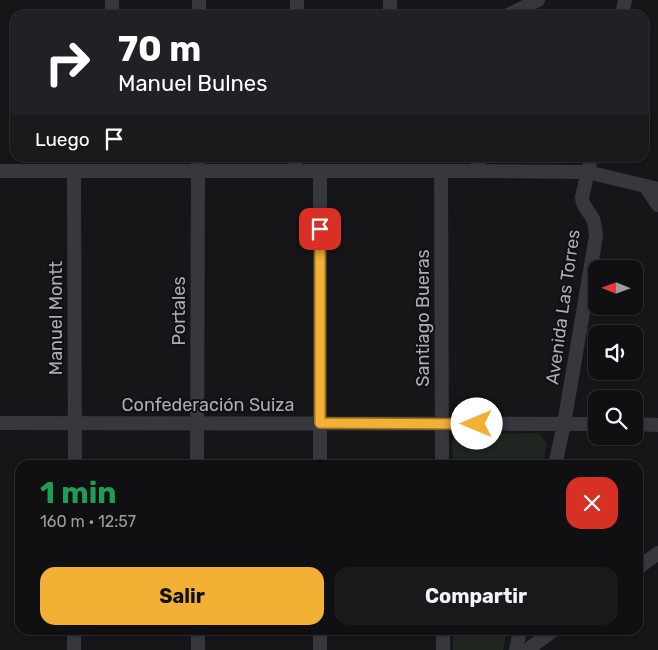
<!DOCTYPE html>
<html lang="es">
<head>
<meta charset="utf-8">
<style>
  :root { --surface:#101012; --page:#19191b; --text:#f1f3f6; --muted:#9c9d9f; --line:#303032; --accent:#f2b134 }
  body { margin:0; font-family:Rubik,sans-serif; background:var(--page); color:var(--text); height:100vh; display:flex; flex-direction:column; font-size:19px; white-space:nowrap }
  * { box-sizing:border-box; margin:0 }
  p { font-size:16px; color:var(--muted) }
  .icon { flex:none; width:28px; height:28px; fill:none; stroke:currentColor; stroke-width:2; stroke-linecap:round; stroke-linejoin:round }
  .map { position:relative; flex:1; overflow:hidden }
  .panel { position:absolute; left:15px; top:460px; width:628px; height:175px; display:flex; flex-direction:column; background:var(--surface); border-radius:15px; box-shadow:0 1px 4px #0004,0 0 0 1px var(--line) }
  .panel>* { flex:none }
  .guide { position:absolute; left:10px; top:10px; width:639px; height:152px; border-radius:15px; box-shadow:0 1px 4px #0004,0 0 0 1px var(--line); background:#202124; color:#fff; overflow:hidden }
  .needle { width:32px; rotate:271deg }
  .controls { position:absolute; left:588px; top:260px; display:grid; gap:10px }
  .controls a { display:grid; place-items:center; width:55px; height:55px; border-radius:10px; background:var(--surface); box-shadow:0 1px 4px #0004,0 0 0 1px var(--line); font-size:25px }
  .pin { position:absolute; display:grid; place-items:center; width:42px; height:42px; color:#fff; margin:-21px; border-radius:10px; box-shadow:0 2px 8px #0006 }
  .me { position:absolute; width:55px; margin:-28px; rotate:270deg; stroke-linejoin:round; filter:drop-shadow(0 0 4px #0008) }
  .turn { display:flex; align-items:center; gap:18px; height:105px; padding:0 25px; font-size:22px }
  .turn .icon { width:65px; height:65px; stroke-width:2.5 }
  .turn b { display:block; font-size:35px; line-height:42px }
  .then { display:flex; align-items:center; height:48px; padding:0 25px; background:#0003; gap:10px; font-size:19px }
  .round { display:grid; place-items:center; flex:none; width:52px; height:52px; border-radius:15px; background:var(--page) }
  .overview { display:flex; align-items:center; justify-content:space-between; height:85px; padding:0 25px }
  h1 { font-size:30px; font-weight:700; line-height:38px; color:#1e9e55 }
  .cta { display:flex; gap:10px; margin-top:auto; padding:10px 25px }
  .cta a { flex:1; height:58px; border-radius:15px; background:var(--accent); color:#111; font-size:20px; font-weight:700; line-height:58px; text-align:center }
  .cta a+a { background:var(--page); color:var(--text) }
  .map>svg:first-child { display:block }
  .green { fill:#1e261f }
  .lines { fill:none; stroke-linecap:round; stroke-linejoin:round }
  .street { stroke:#37383d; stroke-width:14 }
  .route-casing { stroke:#9d7322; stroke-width:12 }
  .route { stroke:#f2b134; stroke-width:9 }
  .labels { text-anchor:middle; stroke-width:4; stroke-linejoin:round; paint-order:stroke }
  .street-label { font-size:18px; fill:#a8adb8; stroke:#111113 }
</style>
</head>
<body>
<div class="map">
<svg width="658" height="650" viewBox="0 0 658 650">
  <rect width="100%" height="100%" fill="#161618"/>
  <g class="green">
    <path d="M 539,433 L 547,444 L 542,465 L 453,465 L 452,441 L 458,434 Z"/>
    <path d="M 453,630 L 507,630 L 503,650 L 453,650 Z"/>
  </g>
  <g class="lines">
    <g class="street">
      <path d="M 390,0 L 390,15"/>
      <path d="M 112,15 L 112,0"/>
      <path d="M 199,15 L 199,0"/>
      <path d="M 297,15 L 297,0"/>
      <path d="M 508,15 L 538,0"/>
      <path d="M 622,15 L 625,0"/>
      <path d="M 0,171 L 478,171 L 587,172 L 658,189"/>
      <path d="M 74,171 L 75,465"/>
      <path d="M 295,171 L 295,158"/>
      <path d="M 441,171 L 442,465"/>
      <path d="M 478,171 L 478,158"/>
      <path d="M 646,187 L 658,205"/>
      <path d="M 0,423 L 596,424"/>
      <path d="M 634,424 L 658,425"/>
      <path d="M 197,465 L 198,158"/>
      <path d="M 320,465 L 320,171"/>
      <path d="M 555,465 L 564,424 L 596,236 C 595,230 595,224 593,219 C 589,211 582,206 582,197 L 591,158"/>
      <path d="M 638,568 L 658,553"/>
      <path d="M 198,630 L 198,650"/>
      <path d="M 320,630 L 320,650"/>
      <path d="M 443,630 L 443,650"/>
      <path d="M 74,650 L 74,630"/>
      <path d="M 516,650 L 520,630"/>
      <path d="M 527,650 L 554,630"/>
    </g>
  </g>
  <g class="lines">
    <defs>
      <path id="route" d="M 320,229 L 320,423 L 477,424"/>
    </defs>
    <use href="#route" class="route-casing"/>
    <use href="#route" class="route"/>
  </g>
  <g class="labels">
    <g class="street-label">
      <text transform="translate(563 307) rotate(-82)" y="6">Avenida Las Torres</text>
      <text transform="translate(179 311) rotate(-90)" y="6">Portales</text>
      <text transform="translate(56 318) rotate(-90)" y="6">Manuel Montt</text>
      <text transform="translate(423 318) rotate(-90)" y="6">Santiago Bueras</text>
      <text x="208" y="411">Confederación Suiza</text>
    </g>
  </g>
</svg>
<div class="controls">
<a><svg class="needle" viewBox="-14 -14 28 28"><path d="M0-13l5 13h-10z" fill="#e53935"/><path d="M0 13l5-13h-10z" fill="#9c9d9f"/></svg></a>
<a><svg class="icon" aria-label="sound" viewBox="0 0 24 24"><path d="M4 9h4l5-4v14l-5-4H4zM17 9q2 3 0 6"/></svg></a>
<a><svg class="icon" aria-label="search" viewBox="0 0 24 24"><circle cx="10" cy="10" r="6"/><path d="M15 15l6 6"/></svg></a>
</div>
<div class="pin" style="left:320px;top:229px;background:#d93025"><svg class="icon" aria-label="arrive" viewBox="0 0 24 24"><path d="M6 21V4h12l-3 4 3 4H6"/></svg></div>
<svg class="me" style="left:477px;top:424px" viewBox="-20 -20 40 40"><circle r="19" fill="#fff"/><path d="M0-13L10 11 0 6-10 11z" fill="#f2b134"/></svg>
<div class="guide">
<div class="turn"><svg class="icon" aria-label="right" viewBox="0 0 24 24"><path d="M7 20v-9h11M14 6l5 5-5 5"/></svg><div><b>70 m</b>Manuel Bulnes</div></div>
<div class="then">Luego<svg class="icon" aria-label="arrive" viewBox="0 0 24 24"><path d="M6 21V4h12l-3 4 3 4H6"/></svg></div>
</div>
<section class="panel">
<div class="overview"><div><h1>1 min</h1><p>160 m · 12:57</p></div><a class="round" style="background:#d93025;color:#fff"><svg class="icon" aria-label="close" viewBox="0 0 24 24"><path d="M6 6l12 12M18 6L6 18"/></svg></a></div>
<div class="cta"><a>Salir</a><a>Compartir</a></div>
</section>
</div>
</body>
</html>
